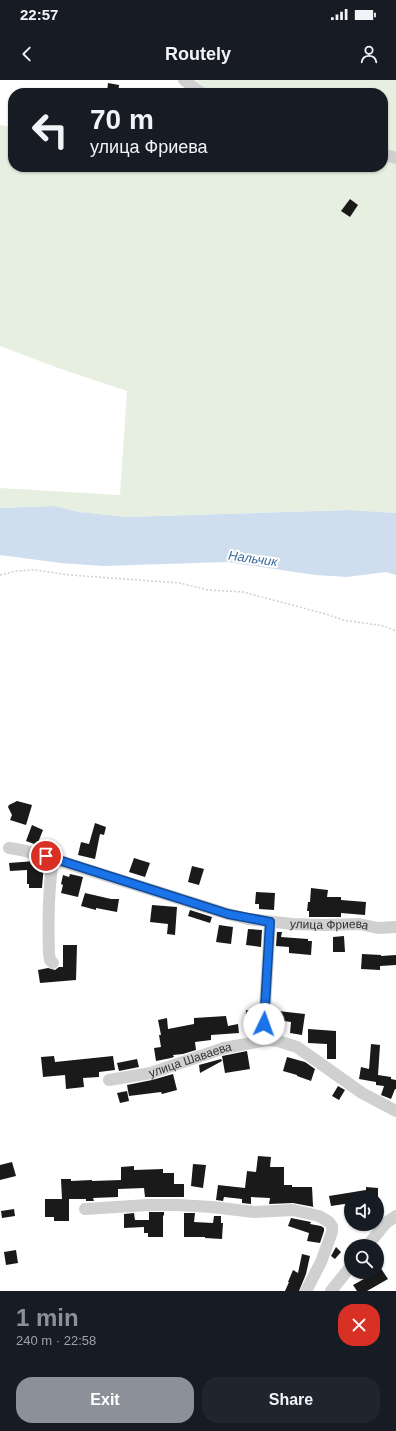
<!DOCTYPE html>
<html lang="en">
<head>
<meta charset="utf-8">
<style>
  :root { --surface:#171b24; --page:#20242c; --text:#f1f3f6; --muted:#9ea1a6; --accent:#8c9099 }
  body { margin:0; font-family:Arial,sans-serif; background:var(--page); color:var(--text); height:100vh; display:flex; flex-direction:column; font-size:15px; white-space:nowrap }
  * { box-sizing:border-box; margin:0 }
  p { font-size:13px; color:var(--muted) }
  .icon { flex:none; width:22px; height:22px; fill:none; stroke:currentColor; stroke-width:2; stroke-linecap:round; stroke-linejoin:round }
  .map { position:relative; height:1211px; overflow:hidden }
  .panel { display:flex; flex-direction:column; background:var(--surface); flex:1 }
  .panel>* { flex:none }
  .top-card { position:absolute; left:8px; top:8px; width:380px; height:84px; border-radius:16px; box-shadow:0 1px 3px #0004; background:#171b24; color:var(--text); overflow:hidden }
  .fabs { position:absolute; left:344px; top:1111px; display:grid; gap:8px }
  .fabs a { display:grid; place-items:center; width:40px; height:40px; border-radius:50%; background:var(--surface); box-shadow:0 1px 3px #0004; font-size:20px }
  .pin { position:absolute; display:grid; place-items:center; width:34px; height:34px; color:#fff; margin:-17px; border:2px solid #fff; border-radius:50%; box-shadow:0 1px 4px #0007 }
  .me { position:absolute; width:44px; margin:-22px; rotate:3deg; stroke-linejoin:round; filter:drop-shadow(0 0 3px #0008) }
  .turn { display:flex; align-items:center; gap:14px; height:84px; padding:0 16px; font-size:18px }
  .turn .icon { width:52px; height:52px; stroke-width:2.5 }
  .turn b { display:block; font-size:28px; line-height:34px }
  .round { display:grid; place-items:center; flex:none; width:42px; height:42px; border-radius:16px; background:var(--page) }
  .summary { display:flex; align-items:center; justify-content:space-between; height:68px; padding:0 16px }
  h1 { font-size:24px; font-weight:700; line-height:30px; color:var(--accent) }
  .action { display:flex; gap:8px; margin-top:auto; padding:8px 16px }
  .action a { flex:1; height:46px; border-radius:16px; background:var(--accent); color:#fff; font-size:16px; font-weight:700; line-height:46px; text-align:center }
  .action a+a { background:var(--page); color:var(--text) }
  .status { display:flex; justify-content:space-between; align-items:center; height:28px; padding:0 20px; background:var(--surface); direction:ltr }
  .status svg { height:11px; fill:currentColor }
  header { display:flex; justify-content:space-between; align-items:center; height:52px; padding:0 16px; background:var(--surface); font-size:18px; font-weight:700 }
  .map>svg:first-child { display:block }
  .green { fill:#e7efe1 }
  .water { fill:#cedeef }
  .building { fill:#1a1a1a }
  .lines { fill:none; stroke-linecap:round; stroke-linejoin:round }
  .path { stroke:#d0d0d0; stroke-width:1.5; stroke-dasharray:2 2; stroke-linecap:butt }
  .minor { stroke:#d0d0d0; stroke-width:12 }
  .route-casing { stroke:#114b97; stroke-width:10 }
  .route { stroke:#1a73e8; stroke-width:7 }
  .labels { text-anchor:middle; stroke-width:4; stroke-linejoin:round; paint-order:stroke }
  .street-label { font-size:12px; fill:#333; stroke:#fff }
  .water-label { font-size:13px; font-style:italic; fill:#3c6a9a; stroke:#fff }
</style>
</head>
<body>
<div class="status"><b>22:57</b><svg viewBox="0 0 49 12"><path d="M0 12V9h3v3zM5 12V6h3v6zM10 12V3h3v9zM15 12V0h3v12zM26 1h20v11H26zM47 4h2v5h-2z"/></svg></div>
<header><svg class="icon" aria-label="back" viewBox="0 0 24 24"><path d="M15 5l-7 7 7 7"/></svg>Routely<svg class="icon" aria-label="person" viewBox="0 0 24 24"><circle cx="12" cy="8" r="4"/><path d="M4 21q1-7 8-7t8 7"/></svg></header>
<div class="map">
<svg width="396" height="1211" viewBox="0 0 396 1211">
  <rect width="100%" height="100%" fill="#fff"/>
  <path class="green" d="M 196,0 L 396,0 L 396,433 L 350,430 L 128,437 L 79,432 L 54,426 L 0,428 L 0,408 L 120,415 L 127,311 L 61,289 L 0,266 L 0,45 L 13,47 L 13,87 L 383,87 L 383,13 L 205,13 L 206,9 Z"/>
  <path class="water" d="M 54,426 L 79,432 L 128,437 L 350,430 L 396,433 L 396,495 L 386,492 L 347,497 L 315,495 L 227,482 L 103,486 L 61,483 L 0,475 L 0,428 Z"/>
  <g class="building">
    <path d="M 108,3 L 119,5 L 118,13 L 107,13 Z"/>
    <path d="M 350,119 L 358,125 L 350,137 L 341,131 Z"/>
    <path d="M 17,721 L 32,725 L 26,745 L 10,740 L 12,735 L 8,727 L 9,725 Z"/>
    <path d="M 95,743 L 106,747 L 104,755 L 100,754 L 95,779 L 78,775 L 81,762 L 89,764 Z"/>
    <path d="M 32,745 L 43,750 L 37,765 L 26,761 Z"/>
    <path d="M 134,778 L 150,783 L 145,797 L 129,792 Z"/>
    <path d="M 35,781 L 44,784 L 42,808 L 29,808 L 29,804 L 27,804 L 27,790 L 10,791 L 9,783 Z"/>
    <path d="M 192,786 L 204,789 L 199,805 L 188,802 Z"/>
    <path d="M 70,794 L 83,797 L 78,817 L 61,813 L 63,805 L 61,804 L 63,795 L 69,797 Z"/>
    <path d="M 311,808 L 328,810 L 327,817 L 341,817 L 341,820 L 366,822 L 365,835 L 341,833 L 341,837 L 309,837 L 309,831 L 307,831 L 308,822 L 310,822 Z"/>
    <path d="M 256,812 L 275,813 L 274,830 L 259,829 L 259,824 L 255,824 Z"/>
    <path d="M 85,813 L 111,819 L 119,819 L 117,832 L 96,828 L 96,830 L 81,826 Z"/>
    <path d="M 152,825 L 177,827 L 175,855 L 167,854 L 168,844 L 150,842 Z"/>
    <path d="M 190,830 L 212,837 L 210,843 L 188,836 Z"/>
    <path d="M 219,845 L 233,847 L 231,864 L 216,862 Z"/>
    <path d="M 248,849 L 262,850 L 261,867 L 246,865 Z"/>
    <path d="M 277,852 L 282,852 L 281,857 L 308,859 L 308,861 L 312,861 L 311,875 L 289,873 L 289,867 L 276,866 Z"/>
    <path d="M 344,856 L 345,872 L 333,872 L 333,857 Z"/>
    <path d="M 63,865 L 77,865 L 76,900 L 40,903 L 38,890 L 48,888 L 55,890 L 59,887 L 63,887 Z"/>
    <path d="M 362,874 L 381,875 L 381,876 L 396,875 L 396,885 L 380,886 L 380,890 L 361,889 Z"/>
    <path d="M 246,930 L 257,931 L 257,947 L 245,947 Z"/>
    <path d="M 278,931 L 305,934 L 302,955 L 290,953 L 291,942 L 277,940 Z"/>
    <path d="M 226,936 L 228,946 L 238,944 L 239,953 L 211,955 L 211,960 L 195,962 L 196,970 L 183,974 L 173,975 L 174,977 L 171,978 L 156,981 L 154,968 L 161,967 L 159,955 L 161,955 L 158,940 L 167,938 L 168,949 L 194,944 L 194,938 Z"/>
    <path d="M 308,949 L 336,951 L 336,979 L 327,979 L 327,964 L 308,963 Z"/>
    <path d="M 371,964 L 380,965 L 378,995 L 391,997 L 391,999 L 396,1000 L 396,1009 L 395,1009 L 391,1019 L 381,1015 L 384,1006 L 376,1005 L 376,1002 L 359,999 L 361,987 L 369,989 Z"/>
    <path d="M 247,971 L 250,989 L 225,993 L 222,976 Z"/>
    <path d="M 54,976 L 55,982 L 113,976 L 115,990 L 99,992 L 99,997 L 83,998 L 84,1007 L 66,1009 L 65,995 L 43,997 L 41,977 Z"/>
    <path d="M 287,977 L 305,982 L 315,989 L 311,1001 L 297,996 L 297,995 L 283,991 Z"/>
    <path d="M 137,979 L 139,987 L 119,991 L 117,983 Z"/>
    <path d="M 221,979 L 222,981 L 200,993 L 199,985 Z"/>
    <path d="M 173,994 L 177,1010 L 162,1014 L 161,1012 L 129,1016 L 127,1005 L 152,1000 Z"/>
    <path d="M 338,1006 L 345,1010 L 339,1020 L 332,1016 Z"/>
    <path d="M 127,1011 L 129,1021 L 120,1023 L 117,1013 Z"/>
    <path d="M 258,1076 L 271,1077 L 270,1087 L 284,1087 L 284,1105 L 292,1105 L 292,1107 L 312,1107 L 313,1126 L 314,1127 L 293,1123 L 269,1124 L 270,1118 L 251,1117 L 251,1124 L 242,1123 L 242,1119 L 224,1117 L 223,1121 L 216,1120 L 218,1105 L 245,1108 L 247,1091 L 256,1092 Z"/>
    <path d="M 12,1082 L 16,1096 L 0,1100 L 0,1085 Z"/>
    <path d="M 193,1084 L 206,1085 L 203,1108 L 191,1106 Z"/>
    <path d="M 134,1086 L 134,1090 L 163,1089 L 163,1093 L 174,1093 L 174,1104 L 184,1104 L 184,1117 L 145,1117 L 144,1108 L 118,1109 L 118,1117 L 93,1118 L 94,1121 L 86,1121 L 86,1119 L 69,1119 L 69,1141 L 54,1141 L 54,1137 L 45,1137 L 45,1119 L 62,1119 L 61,1099 L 71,1099 L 71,1101 L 92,1100 L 92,1101 L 121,1100 L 121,1087 Z"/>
    <path d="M 366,1107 L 378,1108 L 378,1118 L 351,1118 L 351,1123 L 331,1126 L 329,1116 L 366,1110 Z"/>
    <path d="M 14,1129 L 15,1136 L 2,1138 L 1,1131 Z"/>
    <path d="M 149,1132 L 164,1132 L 164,1135 L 163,1136 L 163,1157 L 148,1157 L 148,1153 L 144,1153 L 144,1147 L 124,1148 L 124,1134 L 134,1133 L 135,1140 L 149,1140 Z"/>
    <path d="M 184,1133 L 195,1133 L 194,1142 L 213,1143 L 214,1136 L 221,1136 L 221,1143 L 223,1143 L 222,1159 L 205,1158 L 205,1157 L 184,1157 Z"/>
    <path d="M 291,1138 L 311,1142 L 310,1144 L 321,1146 L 324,1148 L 324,1151 L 320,1163 L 307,1161 L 309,1153 L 288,1146 Z"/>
    <path d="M 336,1167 L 341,1172 L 335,1179 L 331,1176 Z"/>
    <path d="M 16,1170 L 18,1183 L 6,1185 L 4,1172 Z"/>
    <path d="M 302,1174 L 310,1176 L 306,1194 L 299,1211 L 285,1211 L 289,1202 L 288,1202 L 293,1190 L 298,1193 Z"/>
    <path d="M 380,1187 L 388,1199 L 367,1211 L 357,1211 L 353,1205 L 373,1194 L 372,1192 L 377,1192 L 377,1189 Z"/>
  </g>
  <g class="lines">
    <path class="path" d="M 0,495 L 17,491 L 35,490 L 70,495 L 180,503 L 208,510 L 243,512 L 326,534 L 343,540 L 384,546 L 396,551"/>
    <g class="minor">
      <path d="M 184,0 L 202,13"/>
      <path d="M 383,74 L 396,78"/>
      <path id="s1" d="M 9,768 C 25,770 38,774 53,779 L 228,834 L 248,839 L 293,844 L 325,845 L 359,844 L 378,848 L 396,847"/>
      <path d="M 53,779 C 48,811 48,843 49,874 L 50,880 L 53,883"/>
      <path d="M 267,960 L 264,944 L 270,842"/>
      <path id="s2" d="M 109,1000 L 151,993 L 224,968 L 267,960 L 278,961 L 297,967 L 362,1013 L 396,1031"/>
      <path d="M 85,1129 L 148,1125 L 178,1125 L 212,1127 L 254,1132 L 293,1130 L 319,1136 L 329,1142 L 332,1146 L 332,1152 L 321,1182 L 306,1211"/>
      <path d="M 367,1166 L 386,1143 L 396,1136"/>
      <path d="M 331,1211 L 351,1186"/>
    </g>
  </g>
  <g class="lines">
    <defs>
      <path id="route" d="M 46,776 L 228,834 L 270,842 L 264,944"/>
    </defs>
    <use href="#route" class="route-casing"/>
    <use href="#route" class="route"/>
  </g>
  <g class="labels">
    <g class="street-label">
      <text dy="4" stroke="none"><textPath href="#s1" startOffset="331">улица Фриева</textPath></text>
      <text dy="4" stroke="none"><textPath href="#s2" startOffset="84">улица Шаваева</textPath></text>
    </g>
    <g class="water-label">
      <text transform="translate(253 478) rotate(8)" y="5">Нальчик</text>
    </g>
  </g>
</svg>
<div class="fabs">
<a><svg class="icon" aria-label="sound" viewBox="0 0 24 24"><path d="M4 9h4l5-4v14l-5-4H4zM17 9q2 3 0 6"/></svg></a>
<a><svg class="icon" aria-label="search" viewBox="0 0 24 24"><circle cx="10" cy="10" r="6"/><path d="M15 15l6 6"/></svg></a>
</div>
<div class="pin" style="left:46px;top:776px;background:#d93025"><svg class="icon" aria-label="arrive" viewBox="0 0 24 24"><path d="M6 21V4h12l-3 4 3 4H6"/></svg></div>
<svg class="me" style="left:264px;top:944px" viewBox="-20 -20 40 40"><circle r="19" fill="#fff"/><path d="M0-13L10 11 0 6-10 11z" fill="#1a73e8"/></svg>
<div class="top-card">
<div class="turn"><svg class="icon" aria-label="left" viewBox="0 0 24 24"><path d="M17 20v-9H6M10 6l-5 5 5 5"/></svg><div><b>70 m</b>улица Фриева</div></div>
</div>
</div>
<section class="panel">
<div class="summary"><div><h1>1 min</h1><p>240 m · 22:58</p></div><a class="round" style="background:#d93025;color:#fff"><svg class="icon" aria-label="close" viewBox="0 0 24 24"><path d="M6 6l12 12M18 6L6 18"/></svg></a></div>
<div class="action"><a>Exit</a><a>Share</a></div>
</section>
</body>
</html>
